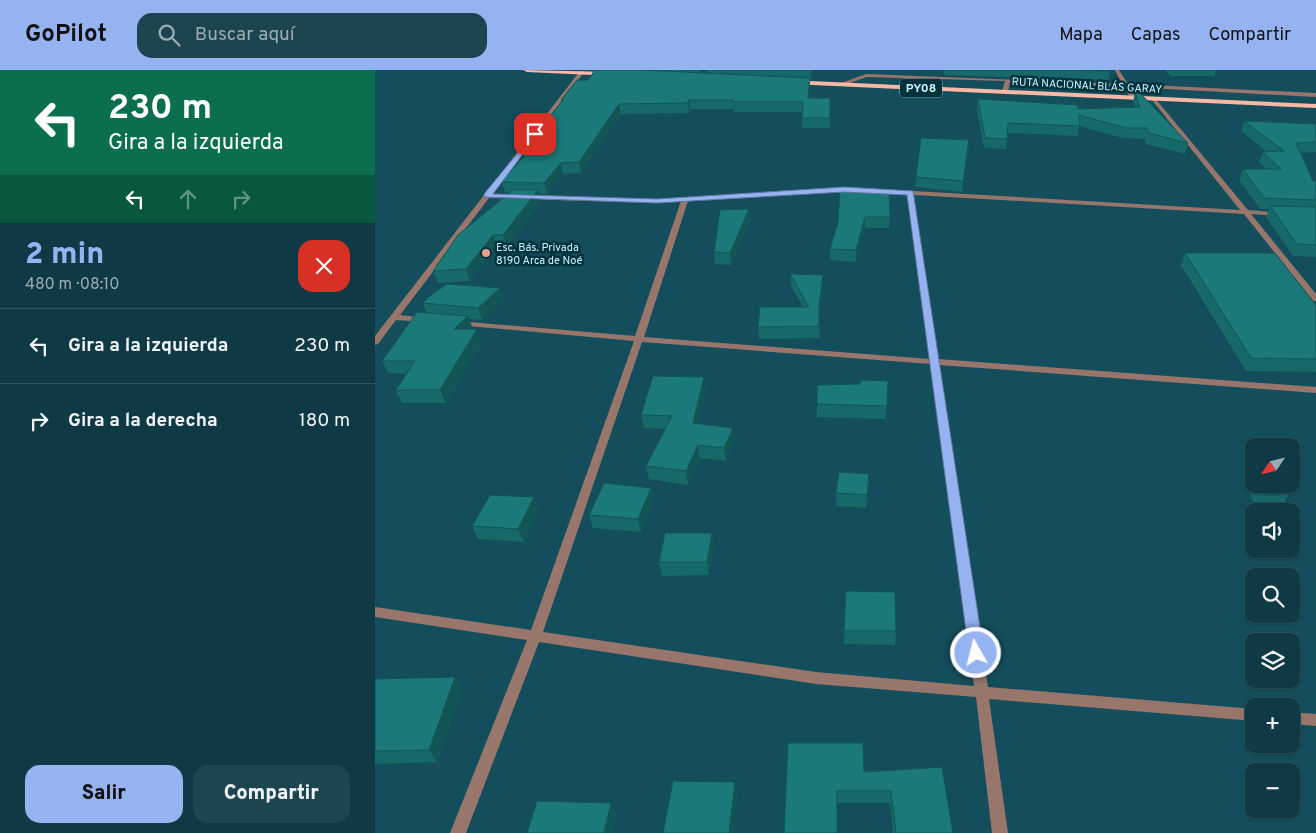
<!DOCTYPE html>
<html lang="es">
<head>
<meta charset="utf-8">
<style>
  :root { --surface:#0f3a45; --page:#1d4550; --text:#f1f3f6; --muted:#9badb3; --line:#2f545e; --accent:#95b2f1 }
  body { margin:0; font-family:Overpass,sans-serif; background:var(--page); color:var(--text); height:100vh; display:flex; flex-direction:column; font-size:19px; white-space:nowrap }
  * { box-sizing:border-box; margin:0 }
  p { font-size:16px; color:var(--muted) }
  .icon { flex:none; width:28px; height:28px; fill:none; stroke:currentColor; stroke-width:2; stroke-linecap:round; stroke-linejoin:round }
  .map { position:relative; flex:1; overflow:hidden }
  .side { display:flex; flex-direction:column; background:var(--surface); width:375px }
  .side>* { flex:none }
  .hud { background:#0b6e4f; color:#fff; overflow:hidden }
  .needle { width:32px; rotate:235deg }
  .controls { position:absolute; left:870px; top:368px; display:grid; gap:10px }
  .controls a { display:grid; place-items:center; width:55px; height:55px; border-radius:10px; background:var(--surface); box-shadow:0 1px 4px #0004,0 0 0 1px var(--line); font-size:25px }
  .pin { position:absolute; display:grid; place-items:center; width:42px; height:42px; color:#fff; margin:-21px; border-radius:10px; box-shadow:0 2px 8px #0006 }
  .me { position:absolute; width:55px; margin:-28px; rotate:352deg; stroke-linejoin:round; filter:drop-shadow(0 0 4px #0008) }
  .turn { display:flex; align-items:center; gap:18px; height:105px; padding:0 25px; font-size:22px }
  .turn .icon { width:65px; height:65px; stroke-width:2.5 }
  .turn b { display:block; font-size:35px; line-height:42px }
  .lanes { display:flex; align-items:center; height:48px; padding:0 25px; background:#0003; justify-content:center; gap:25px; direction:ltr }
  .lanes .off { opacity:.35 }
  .round { display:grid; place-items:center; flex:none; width:52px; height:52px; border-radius:15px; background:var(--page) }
  .overview { display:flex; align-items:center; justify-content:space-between; height:85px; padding:0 25px }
  h1 { font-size:30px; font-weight:800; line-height:38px; color:var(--accent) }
  .button { display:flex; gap:10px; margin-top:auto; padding:10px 25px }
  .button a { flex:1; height:58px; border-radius:15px; background:var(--accent); color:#111; font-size:20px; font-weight:800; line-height:58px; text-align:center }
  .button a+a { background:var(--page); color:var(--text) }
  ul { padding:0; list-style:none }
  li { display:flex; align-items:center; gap:15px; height:75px; padding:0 25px; border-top:1px solid var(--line) }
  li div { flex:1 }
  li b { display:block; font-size:19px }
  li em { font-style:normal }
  header { display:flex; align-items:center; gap:30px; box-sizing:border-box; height:70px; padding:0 25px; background:var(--accent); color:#111 }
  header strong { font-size:24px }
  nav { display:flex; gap:28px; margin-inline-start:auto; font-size:18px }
  .search { width:350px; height:45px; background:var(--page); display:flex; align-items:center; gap:12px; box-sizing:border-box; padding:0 18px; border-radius:15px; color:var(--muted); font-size:19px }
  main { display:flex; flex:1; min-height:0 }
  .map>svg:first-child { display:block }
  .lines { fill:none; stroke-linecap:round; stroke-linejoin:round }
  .street { fill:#98766c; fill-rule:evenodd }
  .highway { fill:#fbb9a6; fill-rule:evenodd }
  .wall { fill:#176869 }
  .shaded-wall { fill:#135555 }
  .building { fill:#1b797a; stroke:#135555 }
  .route { fill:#95b2f1; stroke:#61749d }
  .poi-dot { fill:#f49e87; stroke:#01333d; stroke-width:2 }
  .labels { text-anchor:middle; stroke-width:5; stroke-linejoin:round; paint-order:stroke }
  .far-street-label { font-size:11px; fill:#cef4fe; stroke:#01333d }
  .far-poi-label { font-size:11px; fill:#cef4fe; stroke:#01333d; text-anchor:start }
  .shield { fill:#01333d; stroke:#90bac4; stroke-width:1 }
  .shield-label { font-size:12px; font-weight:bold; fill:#cef4fe }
</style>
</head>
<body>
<header>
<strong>GoPilot</strong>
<div class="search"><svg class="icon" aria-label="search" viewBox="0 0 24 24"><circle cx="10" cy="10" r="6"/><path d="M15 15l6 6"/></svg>Buscar aquí</div>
<nav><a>Mapa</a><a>Capas</a><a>Compartir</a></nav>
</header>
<main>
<section class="side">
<div class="hud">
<div class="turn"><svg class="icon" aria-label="left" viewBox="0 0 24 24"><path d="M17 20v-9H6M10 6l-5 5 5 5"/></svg><div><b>230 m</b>Gira a la izquierda</div></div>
<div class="lanes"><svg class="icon" aria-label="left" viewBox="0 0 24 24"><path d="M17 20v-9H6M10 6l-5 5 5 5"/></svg><svg class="icon off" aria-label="ahead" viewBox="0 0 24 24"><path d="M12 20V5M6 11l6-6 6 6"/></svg><svg class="icon off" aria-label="right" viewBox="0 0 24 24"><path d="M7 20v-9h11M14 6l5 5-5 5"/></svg></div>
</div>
<div class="overview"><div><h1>2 min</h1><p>480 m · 08:10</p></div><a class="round" style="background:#d93025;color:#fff"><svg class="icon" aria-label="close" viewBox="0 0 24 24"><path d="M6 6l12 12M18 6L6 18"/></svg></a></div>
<ul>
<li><svg class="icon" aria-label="left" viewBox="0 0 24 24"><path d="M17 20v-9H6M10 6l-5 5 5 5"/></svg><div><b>Gira a la izquierda</b></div><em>230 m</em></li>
<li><svg class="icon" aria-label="right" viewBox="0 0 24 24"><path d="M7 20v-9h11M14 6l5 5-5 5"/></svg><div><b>Gira a la derecha</b></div><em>180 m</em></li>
</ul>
<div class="button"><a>Salir</a><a>Compartir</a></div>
</section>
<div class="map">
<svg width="941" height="763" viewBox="0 0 941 763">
  <rect width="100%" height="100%" fill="#144e5c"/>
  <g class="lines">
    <g class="street">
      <path d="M 740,0 L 744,0 L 753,14 L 941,23 L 941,27 L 755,17 L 761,28 L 758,30 L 756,29 L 749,17 L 635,12 L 633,22 L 630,24 L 627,22 L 630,11 L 492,7 L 466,16 L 461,15 L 491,4 L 747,14 Z"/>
      <path d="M 205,1 L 209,2 L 117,124 L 282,129 L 469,117 L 865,140 L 777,30 L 776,29 L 779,27 L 873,140 L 907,143 L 908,144 L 905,146 L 876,144 L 941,224 L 941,231 L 938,231 L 869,144 L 539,125 L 563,289 L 941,317 L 941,323 L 564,295 L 613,617 L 879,639 L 879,651 L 614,629 L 633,763 L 617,763 L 601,627 L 441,614 L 164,572 L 91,763 L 75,763 L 152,570 L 0,547 L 0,537 L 156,560 L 259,271 L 82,255 L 78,253 L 82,251 L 260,266 L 306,131 L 282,133 L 114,128 L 25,245 L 50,248 L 54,250 L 53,252 L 21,250 L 3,274 L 0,275 L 0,266 ZM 469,121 L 532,125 L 555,289 L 269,267 L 313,131 ZM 267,272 L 555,294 L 599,616 L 441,602 L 168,562 Z"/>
      <path d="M 916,642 L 941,644 L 941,656 L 916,654 Z"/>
    </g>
    <g class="highway">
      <path d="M 148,0 L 238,2 L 242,4 L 238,6 L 152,2 Z"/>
      <path d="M 413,10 L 941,34 L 941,38 L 416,14 L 412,12 Z"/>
    </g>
  </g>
  <g class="wall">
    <path d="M 220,0 L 326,0 L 325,3 L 332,3 L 332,0 L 436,0 L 436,9 L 435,9 L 434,28 L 455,28 L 455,58 L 427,58 L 427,42 L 359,42 L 359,39 L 315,39 L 314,43 L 246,44 L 206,103 L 188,104 L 172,124 L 164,124 L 166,131 L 132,177 L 121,177 L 95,211 L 63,213 L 58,201 L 134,123 L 130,122 L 126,112 L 157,78 L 155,71 L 187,33 L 186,30 L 213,10 Z"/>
    <path d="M 568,0 L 734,0 L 735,1 L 733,10 L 570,5 Z"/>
    <path d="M 790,0 L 841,0 L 839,6 L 796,6 Z"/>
    <path d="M 760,22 L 813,73 L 810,84 L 771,74 L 770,69 L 748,68 L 704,56 L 703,66 L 633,63 L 631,79 L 609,78 L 602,39 L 603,29 L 703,39 L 760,37 L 758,32 Z"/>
    <path d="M 869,51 L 941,54 L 941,82 L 925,83 L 938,111 L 941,111 L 941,187 L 918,186 L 891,147 L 894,139 L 885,139 L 864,110 L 868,99 L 891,99 L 884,92 L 888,82 L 892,82 L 866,61 Z"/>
    <path d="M 593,80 L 587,122 L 540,117 L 541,107 Z"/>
    <path d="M 465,121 L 515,147 L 514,158 L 490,158 L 481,192 L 455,190 L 455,179 L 463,152 Z"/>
    <path d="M 374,139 L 375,151 L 356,195 L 340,194 L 339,182 Z"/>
    <path d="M 810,183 L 941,235 L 941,302 L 871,301 L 806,195 Z"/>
    <path d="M 415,204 L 448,205 L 448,217 L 444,247 L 445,268 L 384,269 L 383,257 L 428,237 L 416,216 Z"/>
    <path d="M 129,230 L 107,250 L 94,249 L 98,259 L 97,259 L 107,272 L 71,333 L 27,333 L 21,320 L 32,304 L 13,303 L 7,291 L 52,243 L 48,233 Z"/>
    <path d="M 513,311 L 511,349 L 442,347 L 442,334 L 485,314 Z"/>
    <path d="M 331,320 L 323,354 L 359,371 L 351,391 L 325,388 L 313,415 L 274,409 L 271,396 L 290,359 L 269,358 L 266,345 Z"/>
    <path d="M 877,403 L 879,403 L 879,414 L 909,414 L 914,424 L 907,437 L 882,439 L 871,416 Z"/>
    <path d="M 494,417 L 491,438 L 461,436 L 461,423 Z"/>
    <path d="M 276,418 L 279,431 L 266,462 L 218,458 L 214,445 Z"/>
    <path d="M 159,427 L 164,441 L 149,472 L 103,469 L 97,456 Z"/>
    <path d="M 339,477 L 334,505 L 287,506 L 284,492 Z"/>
    <path d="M 469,561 L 521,561 L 520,575 L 469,574 Z"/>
    <path d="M 0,609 L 88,620 L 62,692 L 0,694 Z"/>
    <path d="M 413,673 L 489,702 L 578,763 L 518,763 L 515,733 L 462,733 Z"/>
  </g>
  <g class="shaded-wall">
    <path d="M 314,30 L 315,39 L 314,43 L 312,33 Z"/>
    <path d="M 244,34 L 246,44 L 206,103 L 204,92 Z"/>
    <path d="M 186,93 L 188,104 L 172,124 L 169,113 Z"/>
    <path d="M 163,120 L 166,131 L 132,177 L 128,165 Z"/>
    <path d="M 374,139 L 375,151 L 356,195 L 355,183 Z"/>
    <path d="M 490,147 L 490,158 L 481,192 L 481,180 Z"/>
    <path d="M 118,165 L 121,177 L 95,211 L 91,199 Z"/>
    <path d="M 448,205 L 448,217 L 444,249 L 444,236 Z"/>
    <path d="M 125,218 L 129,230 L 107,250 L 103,238 Z"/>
    <path d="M 93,246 L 98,259 L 83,272 L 79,259 Z"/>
    <path d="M 102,259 L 107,272 L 71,333 L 65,320 Z"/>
    <path d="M 329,307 L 331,320 L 320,366 L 318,353 Z"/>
    <path d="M 358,358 L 359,371 L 351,391 L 349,378 Z"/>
    <path d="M 323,375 L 325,388 L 313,415 L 311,401 Z"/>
    <path d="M 494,404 L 494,417 L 491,438 L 492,425 Z"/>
    <path d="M 276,418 L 279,431 L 266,462 L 263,449 Z"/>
    <path d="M 159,427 L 164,441 L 149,472 L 143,459 Z"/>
    <path d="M 337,463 L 339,477 L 334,505 L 332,492 Z"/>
    <path d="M 80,607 L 88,620 L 62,692 L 54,680 Z"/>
    <path d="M 360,712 L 362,724 L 358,763 L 354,763 Z"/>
    <path d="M 236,733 L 241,745 L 237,763 L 229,763 Z"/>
  </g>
  <g class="building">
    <path d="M 220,0 L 266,0 L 435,8 L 433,28 L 455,28 L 455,48 L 427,48 L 428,32 L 358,32 L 359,30 L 314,30 L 312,33 L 244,34 L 204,92 L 186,93 L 169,113 L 126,112 L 163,71 L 155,71 L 188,30 L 186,30 L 202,10 L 213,10 Z"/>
    <path d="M 706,0 L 734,0 L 735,1 Z"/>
    <path d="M 760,22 L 764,22 L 813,73 L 774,63 L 772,58 L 751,58 L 704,45 L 705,56 L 633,53 L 632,69 L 610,68 L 603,29 L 703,35 L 703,39 L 765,37 Z"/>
    <path d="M 869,51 L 941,54 L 941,72 L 921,73 L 938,111 L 941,111 L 941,130 L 889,128 L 868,99 L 906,99 L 888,82 L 909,81 Z"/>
    <path d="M 546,68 L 594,70 L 588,111 L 541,107 Z"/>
    <path d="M 138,120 L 163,120 L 128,165 L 118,165 L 91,199 L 58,201 L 83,165 Z"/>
    <path d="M 465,121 L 514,122 L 515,147 L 490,147 L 481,180 L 455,179 L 463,152 Z"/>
    <path d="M 895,136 L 941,137 L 941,175 L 922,174 Z"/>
    <path d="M 374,139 L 355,183 L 339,182 L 345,140 Z"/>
    <path d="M 810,183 L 900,183 L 941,235 L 941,289 L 876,288 Z"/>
    <path d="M 415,204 L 448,205 L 444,236 L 444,256 L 383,257 L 385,237 L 434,237 Z"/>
    <path d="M 72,214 L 125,218 L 103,238 L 48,233 L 52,228 Z"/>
    <path d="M 42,242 L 93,246 L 79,259 L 102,259 L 65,320 L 21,320 L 40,291 L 7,291 Z"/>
    <path d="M 278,306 L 329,307 L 318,353 L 358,358 L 349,378 L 323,375 L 311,401 L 271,396 L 297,346 L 266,345 Z"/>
    <path d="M 486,310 L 513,311 L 512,336 L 442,334 L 442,315 L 485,314 Z"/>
    <path d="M 464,402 L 494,404 L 492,425 L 461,423 Z"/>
    <path d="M 229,413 L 276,418 L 263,449 L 214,445 Z"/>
    <path d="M 883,414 L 909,414 L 914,424 L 888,425 Z"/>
    <path d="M 115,425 L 159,427 L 143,459 L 97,456 Z"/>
    <path d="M 290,463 L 337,463 L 332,492 L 284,492 Z"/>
    <path d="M 471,521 L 520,522 L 521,561 L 469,561 Z"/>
    <path d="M 80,607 L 54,680 L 0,681 L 0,609 Z"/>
    <path d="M 413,673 L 488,673 L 489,702 L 567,697 L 578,763 L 521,763 L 516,721 L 462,721 L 462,763 L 409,763 Z"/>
    <path d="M 298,711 L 360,712 L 354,763 L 288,763 Z"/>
    <path d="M 162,731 L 236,733 L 229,763 L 152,763 Z"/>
  </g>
  <path class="route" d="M 160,62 L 163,64 L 118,124 L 282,129 L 469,117 L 538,121 L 609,583 L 606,587 L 601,589 L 596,587 L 594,583 L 532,125 L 469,122 L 282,133 L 109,127 L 109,124 Z"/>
  <circle class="poi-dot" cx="111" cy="183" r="5"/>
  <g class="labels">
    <g class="far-street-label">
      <text transform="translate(712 15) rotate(3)" y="4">RUTA NACIONAL BLÁS GARAY</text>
    </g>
    <g class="far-poi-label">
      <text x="121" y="181">Esc. Bás. Privada<tspan x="121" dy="13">8190 Arca de Noé</tspan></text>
    </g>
    <rect class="shield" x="525" y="8.5" width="42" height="19" rx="4"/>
    <g class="shield-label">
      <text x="546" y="22">PY08</text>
    </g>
  </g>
</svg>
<div class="controls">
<a><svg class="needle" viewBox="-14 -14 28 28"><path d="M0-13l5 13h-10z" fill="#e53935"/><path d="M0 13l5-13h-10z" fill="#9badb3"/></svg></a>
<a><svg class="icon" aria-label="sound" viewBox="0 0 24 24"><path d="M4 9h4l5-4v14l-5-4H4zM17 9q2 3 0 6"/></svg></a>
<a><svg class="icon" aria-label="search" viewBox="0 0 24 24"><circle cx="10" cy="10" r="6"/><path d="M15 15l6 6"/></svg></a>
<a><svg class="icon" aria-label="layers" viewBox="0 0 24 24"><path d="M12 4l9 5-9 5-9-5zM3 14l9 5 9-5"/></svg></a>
<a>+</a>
<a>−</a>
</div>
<div class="pin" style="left:160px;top:64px;background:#d93025"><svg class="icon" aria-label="arrive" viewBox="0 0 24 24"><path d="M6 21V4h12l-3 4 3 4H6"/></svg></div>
<svg class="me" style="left:601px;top:583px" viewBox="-20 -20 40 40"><circle r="17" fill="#95b2f1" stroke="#fff" stroke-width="3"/><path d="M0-11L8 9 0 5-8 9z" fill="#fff"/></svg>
</div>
</main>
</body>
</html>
